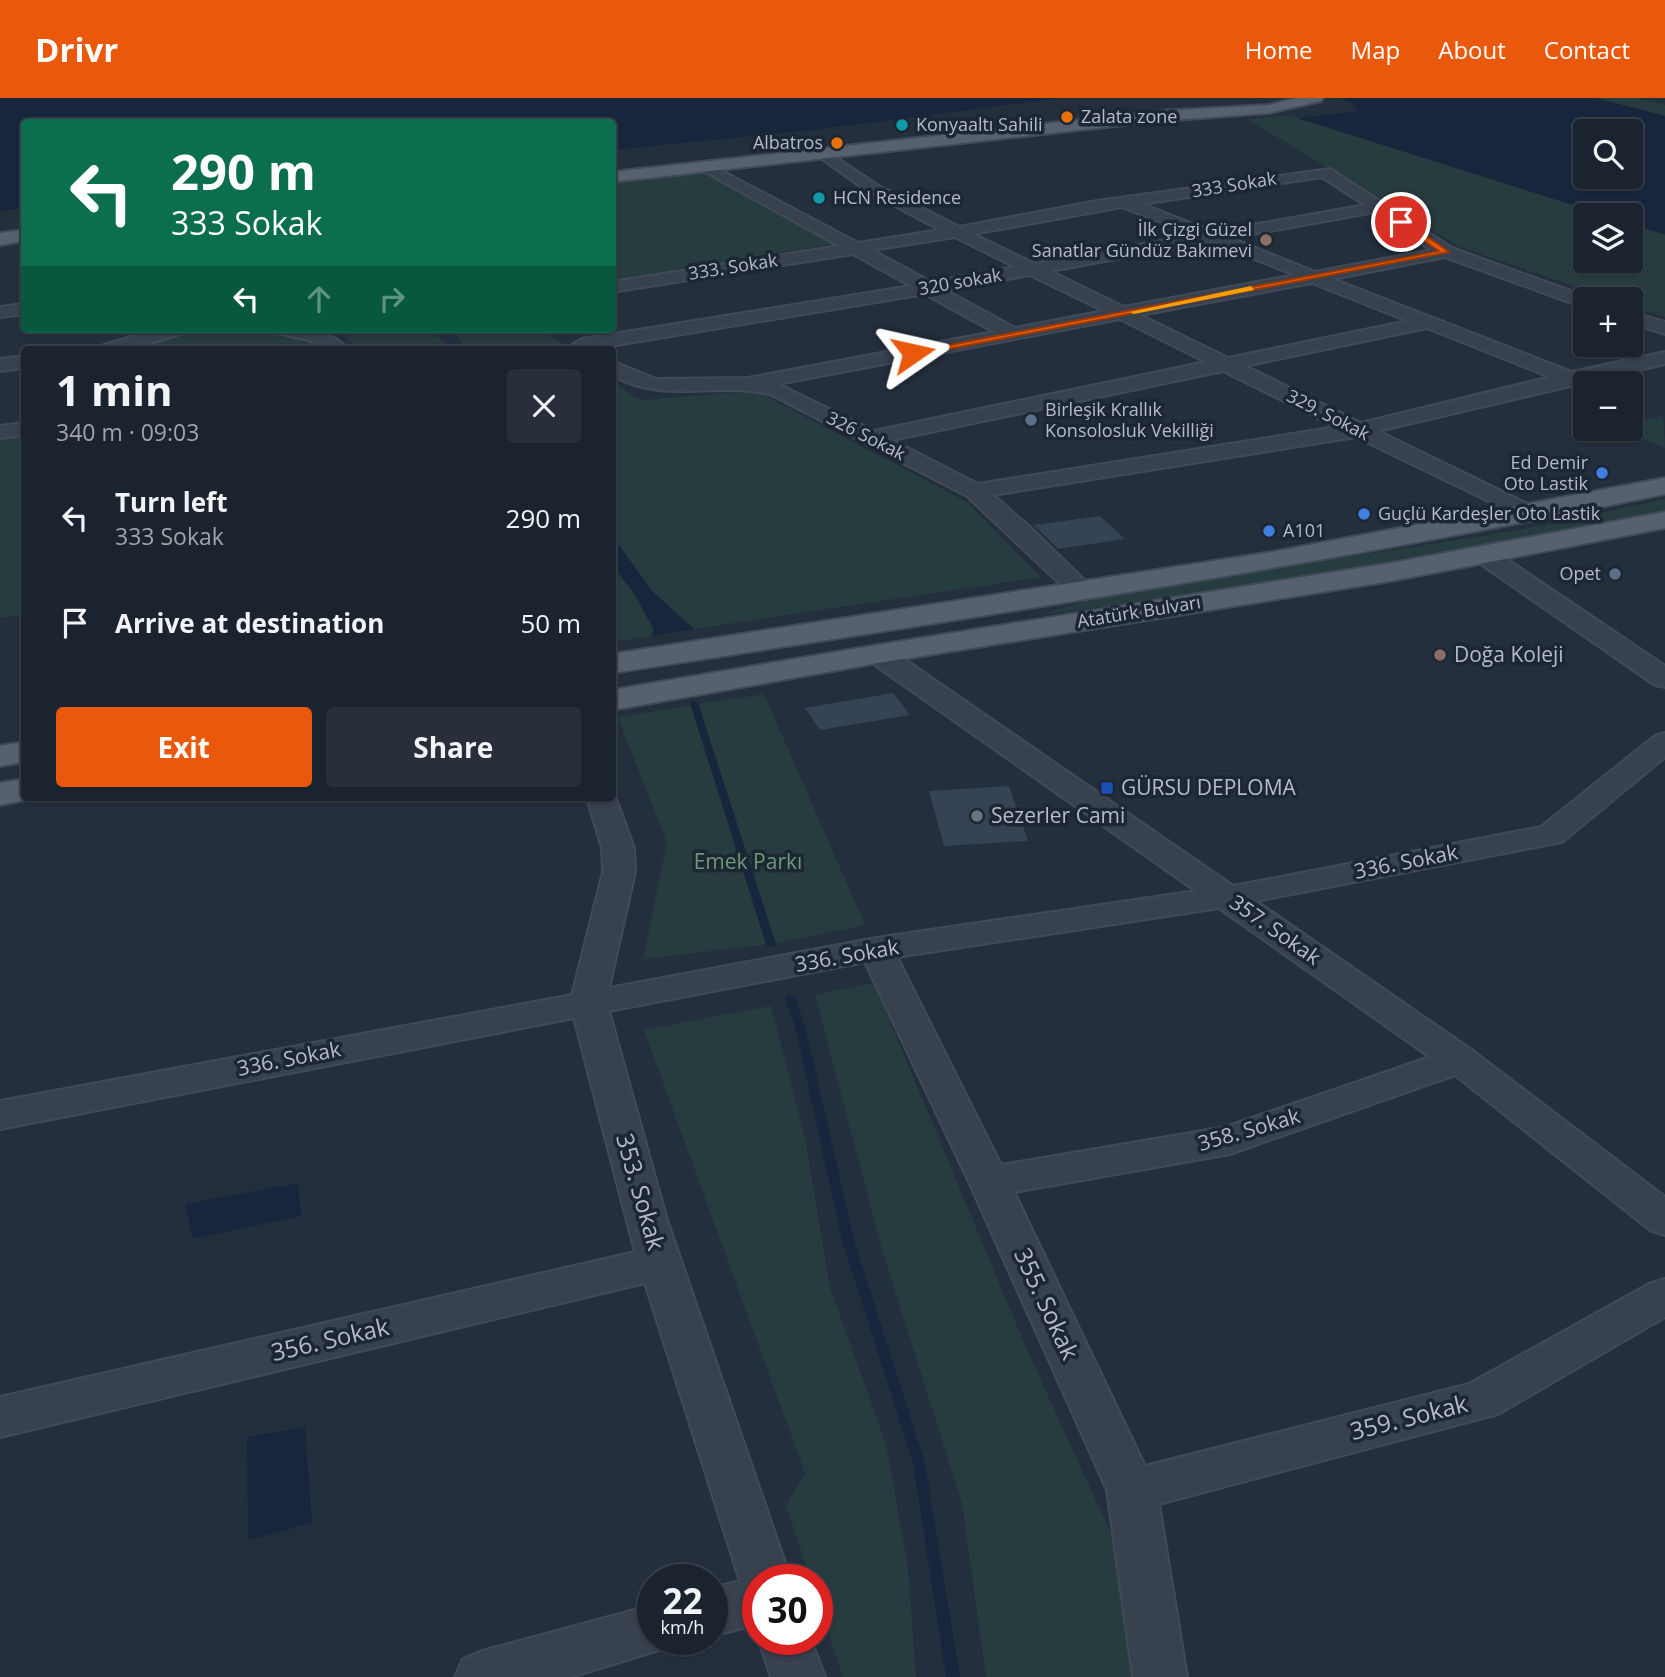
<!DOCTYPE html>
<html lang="en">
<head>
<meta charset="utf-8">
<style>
  :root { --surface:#1b232e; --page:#282f3a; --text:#f1f3f6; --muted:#a0a4aa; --line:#39404a; --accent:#ea580c }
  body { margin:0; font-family:"Open Sans",sans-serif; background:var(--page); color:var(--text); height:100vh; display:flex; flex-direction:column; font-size:26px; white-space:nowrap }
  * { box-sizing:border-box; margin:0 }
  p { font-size:23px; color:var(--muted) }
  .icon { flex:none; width:38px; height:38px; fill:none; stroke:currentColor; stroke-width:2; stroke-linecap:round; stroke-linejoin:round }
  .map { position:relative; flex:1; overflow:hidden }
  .sheet { position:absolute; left:21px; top:248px; width:595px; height:455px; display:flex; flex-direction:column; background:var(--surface); border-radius:7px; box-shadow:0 2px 5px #0004,0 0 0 2px var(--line) }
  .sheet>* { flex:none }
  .hud { position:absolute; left:21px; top:21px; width:595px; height:214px; border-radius:7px; box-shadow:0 2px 5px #0004,0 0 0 2px var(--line); background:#0b6e4f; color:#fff; overflow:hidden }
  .controls { position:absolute; left:1573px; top:21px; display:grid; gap:14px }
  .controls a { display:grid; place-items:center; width:70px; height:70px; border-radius:7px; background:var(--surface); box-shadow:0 2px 5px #0004,0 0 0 2px var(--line); font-size:35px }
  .speed { position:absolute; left:637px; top:1466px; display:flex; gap:14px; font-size:35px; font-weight:700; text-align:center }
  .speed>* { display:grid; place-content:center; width:91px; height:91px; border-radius:50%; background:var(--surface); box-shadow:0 2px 5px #0004,0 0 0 2px var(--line); line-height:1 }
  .speed small { font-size:18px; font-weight:400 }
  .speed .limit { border:10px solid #d22; background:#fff; color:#111 }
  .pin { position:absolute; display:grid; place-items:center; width:60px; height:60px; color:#fff; margin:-30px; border:4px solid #fff; border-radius:50%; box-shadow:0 2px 7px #0007 }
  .me { position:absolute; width:77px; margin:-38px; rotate:79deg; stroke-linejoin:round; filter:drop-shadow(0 0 5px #0008) }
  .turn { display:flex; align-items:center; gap:24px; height:147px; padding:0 35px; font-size:32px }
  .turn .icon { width:91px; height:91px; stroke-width:2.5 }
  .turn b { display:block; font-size:49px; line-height:60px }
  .lanes { display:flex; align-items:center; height:66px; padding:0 35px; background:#0003; justify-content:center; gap:35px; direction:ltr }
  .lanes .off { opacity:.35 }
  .round { display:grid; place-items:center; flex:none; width:74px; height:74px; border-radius:7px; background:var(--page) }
  .headline { display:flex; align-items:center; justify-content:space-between; height:119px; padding:0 35px }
  h1 { font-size:42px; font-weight:700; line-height:52px }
  .primary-button { display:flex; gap:14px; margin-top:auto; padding:14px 35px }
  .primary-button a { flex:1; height:80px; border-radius:7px; background:var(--accent); color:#fff; font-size:28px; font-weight:700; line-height:80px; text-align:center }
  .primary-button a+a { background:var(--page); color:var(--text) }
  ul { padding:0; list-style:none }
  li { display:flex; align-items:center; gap:21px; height:105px; padding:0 35px }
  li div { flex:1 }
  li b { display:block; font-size:26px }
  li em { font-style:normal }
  header { display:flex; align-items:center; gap:42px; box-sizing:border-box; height:98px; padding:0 35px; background:var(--accent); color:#fff }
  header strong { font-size:33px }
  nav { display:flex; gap:38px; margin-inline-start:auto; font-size:24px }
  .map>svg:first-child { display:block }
  .green { fill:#263c3f }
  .water { fill:#17263c; fill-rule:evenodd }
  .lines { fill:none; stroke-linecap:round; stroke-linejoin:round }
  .stream { fill:#17263c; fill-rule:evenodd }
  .building { fill:#364354 }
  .minor-casing { stroke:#414a57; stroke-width:4 }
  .major-casing { stroke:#414a57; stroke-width:4 }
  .minor { fill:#38414e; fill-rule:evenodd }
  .major { fill:#56606e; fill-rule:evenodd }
  .route { fill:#ea580c; stroke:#983908; stroke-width:2 }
  .slow { fill:#f59e0b }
  .food-dot { fill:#e8710a; stroke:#1d2633; stroke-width:2.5 }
  .culture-dot { fill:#0f9aa8; stroke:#1d2633; stroke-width:2.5 }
  .education-dot { fill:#8d6e63; stroke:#1d2633; stroke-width:2.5 }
  .service-dot { fill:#5c6f8a; stroke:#1d2633; stroke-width:2.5 }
  .shop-dot { fill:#3f7fe0; stroke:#1d2633; stroke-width:2.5 }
  .transit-dot { fill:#1a4fb4; stroke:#1d2633; stroke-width:2.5 }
  .worship-dot { fill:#6b7280; stroke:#1d2633; stroke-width:2.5 }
  .labels { text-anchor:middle; stroke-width:7; stroke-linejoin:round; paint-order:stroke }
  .far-poi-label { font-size:18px; fill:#b4bcc9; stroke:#1d2633; text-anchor:start }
  .far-street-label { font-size:18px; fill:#b4bcc9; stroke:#1d2633 }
  .poi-label { font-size:21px; fill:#b4bcc9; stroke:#1d2633; text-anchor:start }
  .park-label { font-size:21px; fill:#6b9a76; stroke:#1d2633 }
  .street-label { font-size:21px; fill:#b4bcc9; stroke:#1d2633 }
  .near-street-label { font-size:24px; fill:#b4bcc9; stroke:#1d2633 }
</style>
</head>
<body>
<header>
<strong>Drivr</strong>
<nav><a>Home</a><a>Map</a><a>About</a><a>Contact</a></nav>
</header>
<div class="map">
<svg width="1665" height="1579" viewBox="0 0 1665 1579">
  <rect width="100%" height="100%" fill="#242f3e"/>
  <g class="green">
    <path d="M 1596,0 L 1637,0 L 1665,7 L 1665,18 Z"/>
    <path d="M 1290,17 L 1604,117 L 1586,117 L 1586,163 L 1631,163 L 1631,126 L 1665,137 L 1665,219 L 1631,208 L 1631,201 L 1612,201 L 1460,149 L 1247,21 Z"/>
    <path d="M 707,75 L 834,146 L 613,182 L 613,85 Z"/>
    <path d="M 176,231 L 284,231 L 315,238 L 329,252 L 129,252 L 129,247 Z"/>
    <path d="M 384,231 L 431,231 L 450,252 L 359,252 L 345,237 Z"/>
    <path d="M 452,231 L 541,231 L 571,252 L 468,252 Z"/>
    <path d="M 612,283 L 634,299 L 644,302 L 751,293 L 764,297 L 967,404 L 1041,479 L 694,531 L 653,494 L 613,438 Z"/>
    <path d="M 1663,318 L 1665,350 L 1619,331 L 1631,331 L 1631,326 Z"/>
    <path d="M 24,331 L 24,517 L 0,520 L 0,334 Z"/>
    <path d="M 1665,401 L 1665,413 L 1649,417 L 1195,497 L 1039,517 L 1111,496 L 1520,432 Z"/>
    <path d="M 612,467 L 635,497 L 654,532 L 652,538 L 613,544 Z"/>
    <path d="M 764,596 L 865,827 L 771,846 L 643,861 L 667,745 L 618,619 Z"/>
    <path d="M 874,885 L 1027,1252 L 1131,1479 L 1137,1579 L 986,1579 L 962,1405 L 883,1155 L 815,897 Z"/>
    <path d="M 771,908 L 805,1040 L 830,1190 L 886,1346 L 908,1469 L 916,1579 L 843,1579 L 817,1500 L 817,1482 L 811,1482 L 786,1407 L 805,1375 L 644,932 Z"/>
  </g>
  <g class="water">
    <path d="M 0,0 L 1061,0 L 820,31 L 613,52 L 612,24 L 24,24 L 24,110 L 0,113 Z"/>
    <path d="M 1338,0 L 1596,0 L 1665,18 L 1665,136 L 1631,126 L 1631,117 L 1605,117 L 1297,20 L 1358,13 L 1351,4 ZM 1586,33 L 1631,33 L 1631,79 L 1586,79 Z"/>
    <path d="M 612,438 L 653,494 L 694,531 L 652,538 L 654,532 L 635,497 L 613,467 Z"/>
    <path d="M 298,1085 L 301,1118 L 193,1141 L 185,1106 Z"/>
    <path d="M 305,1329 L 312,1425 L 248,1442 L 247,1339 Z"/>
  </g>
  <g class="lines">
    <g class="stream">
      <path d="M 691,603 L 697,603 L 698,605 L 776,846 L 774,848 L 768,848 L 766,846 L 690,605 Z"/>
      <path d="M 790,896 L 795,899 L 805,928 L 854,1142 L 925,1365 L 960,1579 L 946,1579 L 913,1365 L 842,1142 L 795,928 L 785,899 Z"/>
    </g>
  </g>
  <g class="building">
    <path d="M 1100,418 L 1125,441 L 1058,451 L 1034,427 Z"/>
    <path d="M 893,595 L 910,617 L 820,632 L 805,610 Z"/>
    <path d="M 1009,688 L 1028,743 L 944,748 L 929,693 Z"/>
  </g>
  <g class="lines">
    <defs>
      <g id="minor">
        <path d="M 826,53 L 877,87 L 959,129 L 1097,103 L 1330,71 L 1452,150 L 1593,201 L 1586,201 L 1586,209 L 1580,208 L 1445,159 L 1333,181 L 1572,274 L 1665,254 L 1665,266 L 1378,333 L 1540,412 L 1544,417 L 1540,422 L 1532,424 L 1356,339 L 993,397 L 1033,432 L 1096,494 L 1092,499 L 1083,502 L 1074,499 L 967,398 L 772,297 C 717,282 666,308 612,277 L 612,263 L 656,281 L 748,280 L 994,234 L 925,196 L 586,252 L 575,251 L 572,247 L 582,241 L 911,188 L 853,156 L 612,194 L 612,184 L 839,148 L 702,72 L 700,69 L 702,66 L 707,65 L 858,145 L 940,132 L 867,93 L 821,60 L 821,54 ZM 1322,79 L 1365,107 L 1214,134 L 1142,106 ZM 1122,109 L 1194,137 L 1035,166 L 973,136 ZM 1375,114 L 1431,152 L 1315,174 L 1231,140 ZM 955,139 L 1015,169 L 931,184 L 872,152 ZM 1211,144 L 1295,177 L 1124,209 L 1050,173 ZM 1030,177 L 1104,213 L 1015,230 L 945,192 ZM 1312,185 L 1408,223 L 1228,260 L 1140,217 ZM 1120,221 L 1206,264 L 874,333 L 778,286 ZM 1427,230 L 1550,279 L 1361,325 L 1245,268 ZM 1223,273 L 1336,329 L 978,386 L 892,342 Z"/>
        <path d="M 24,206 L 24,216 L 0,219 L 0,209 Z"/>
        <path d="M 1631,214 L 1665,224 L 1665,236 L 1631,225 Z"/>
        <path d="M 157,231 L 185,231 L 183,235 L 128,252 L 98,252 L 101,248 Z"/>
        <path d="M 275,231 C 300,231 330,229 348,252 L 325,252 L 309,242 L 277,235 Z"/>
        <path d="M 24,258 L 24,270 L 0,273 L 0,261 Z"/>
        <path d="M 24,325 L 24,337 L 0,340 L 0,328 Z"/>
        <path d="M 1484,450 L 1493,452 L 1665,568 L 1665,589 L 1655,587 L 1475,462 L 1472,457 L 1475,452 Z"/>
        <path d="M 878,548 L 888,550 L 1233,788 L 1541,729 L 1655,638 L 1665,635 L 1665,659 L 1562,744 L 1256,803 L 1473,953 L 1665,1099 L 1665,1137 L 1650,1132 L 1455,977 L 1230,1056 L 1014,1094 L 1145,1368 L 1469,1286 L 1649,1186 L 1665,1181 L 1665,1219 L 1498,1316 L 1159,1406 L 1187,1579 L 1133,1579 L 1107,1392 L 969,1084 L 865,864 L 609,913 L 667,1122 L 791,1482 L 758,1482 L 758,1526 L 712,1538 L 712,1490 L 740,1483 L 645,1185 L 0,1339 L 0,1299 L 635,1154 L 574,920 L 0,1031 L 0,1003 L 572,897 L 603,774 L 602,750 L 587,700 L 612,700 L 613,693 L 634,750 L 635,774 L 609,890 L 876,840 L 1196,793 L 868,562 L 864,556 L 868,550 ZM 1219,810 L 1430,959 L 1226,1029 L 1001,1067 L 897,859 Z"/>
        <path d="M 653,1507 L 653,1542 L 675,1542 L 672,1548 L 571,1579 L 455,1579 L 463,1561 L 482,1553 Z"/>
        <path d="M 759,1542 L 811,1542 L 825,1579 L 771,1579 Z"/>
      </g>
      <g id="major">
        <path d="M 1297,0 L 1323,0 L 1321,3 L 1269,15 L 1160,23 L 612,84 L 612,74 L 1160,13 L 1269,7 Z"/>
        <path d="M 24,132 L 24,143 L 0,147 L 0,135 Z"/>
        <path d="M 1665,380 L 1665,396 C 1316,468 964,521 612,575 L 612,556 L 1272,454 Z"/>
        <path d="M 1665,414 L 1665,430 L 1391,483 L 878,565 L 612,612 L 612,592 L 878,547 L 1391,465 Z"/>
        <path d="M 24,644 L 24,664 L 0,668 L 0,648 Z"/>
        <path d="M 24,681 L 24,700 L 35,700 L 0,707 L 0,685 Z"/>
      </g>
    </defs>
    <use href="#minor" class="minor-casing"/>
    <use href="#major" class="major-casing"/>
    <use href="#minor" class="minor"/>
    <use href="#major" class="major"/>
  </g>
  <path class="route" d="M 1398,122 L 1404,122 L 1449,154 L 913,258 L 908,255 L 1439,153 L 1398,126 Z"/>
  <path class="slow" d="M 1251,188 L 1254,192 L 1134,216 L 1130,214 Z"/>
  <g class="food-dot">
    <circle cx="1067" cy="19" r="7"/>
    <circle cx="837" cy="45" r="7"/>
  </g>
  <g class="culture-dot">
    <circle cx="902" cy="27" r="7"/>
    <circle cx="819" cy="100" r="7"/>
  </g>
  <g class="education-dot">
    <circle cx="1266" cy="142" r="7"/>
    <circle cx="1440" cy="557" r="7"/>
  </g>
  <g class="service-dot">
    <circle cx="1031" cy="322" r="7"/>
    <circle cx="1615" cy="476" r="7"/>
  </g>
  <g class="shop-dot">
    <circle cx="1602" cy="375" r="7"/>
    <circle cx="1364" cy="416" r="7"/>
    <circle cx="1269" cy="433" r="7"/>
  </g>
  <rect class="transit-dot" x="1100" y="683" width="14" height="14" rx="3.5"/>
  <circle class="worship-dot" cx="977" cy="718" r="7"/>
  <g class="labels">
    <g class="far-poi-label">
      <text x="1081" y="25">Zalata zone</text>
      <text x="916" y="33">Konyaaltı Sahili</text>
      <text x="823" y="51" text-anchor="end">Albatros</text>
      <text x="833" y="106">HCN Residence</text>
      <text x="1252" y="138" text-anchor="end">İlk Çizgi Güzel<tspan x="1252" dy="21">Sanatlar Gündüz Bakımevi</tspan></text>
      <text x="1045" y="318">Birleşik Krallık<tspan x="1045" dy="21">Konsolosluk Vekilliği</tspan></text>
      <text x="1588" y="371" text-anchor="end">Ed Demir<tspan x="1588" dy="21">Oto Lastik</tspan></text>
      <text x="1378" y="422">Guçlü Kardeşler Oto Lastik</text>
      <text x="1283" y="439">A101</text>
      <text x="1601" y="482" text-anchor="end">Opet</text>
    </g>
    <g class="far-street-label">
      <text transform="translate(1234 87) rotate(-9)" y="6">333 Sokak</text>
      <text transform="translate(733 169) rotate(-9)" y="6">333. Sokak</text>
      <text transform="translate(960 184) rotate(-10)" y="6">320 sokak</text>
      <text transform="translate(1328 317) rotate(27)" y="6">329. Sokak</text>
      <text transform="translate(866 338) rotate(27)" y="6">326 Sokak</text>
      <text transform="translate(1139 514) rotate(-9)" y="6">Atatürk Bulvarı</text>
    </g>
    <g class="poi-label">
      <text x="1454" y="564">Doğa Koleji</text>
      <text x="1121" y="697">GÜRSU DEPLOMA</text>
      <text x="991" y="725">Sezerler Cami</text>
    </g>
    <g class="park-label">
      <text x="748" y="771">Emek Parkı</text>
    </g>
    <g class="street-label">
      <text transform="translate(1406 764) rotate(-11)" y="7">336. Sokak</text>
      <text transform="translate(1275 832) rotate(35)" y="7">357. Sokak</text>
      <text transform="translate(847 858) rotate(-10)" y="7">336. Sokak</text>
      <text transform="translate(289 961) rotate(-11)" y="7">336. Sokak</text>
      <text transform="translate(1249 1032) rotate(-16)" y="7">358. Sokak</text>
    </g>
    <g class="near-street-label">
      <text transform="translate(640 1094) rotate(74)" y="8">353. Sokak</text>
      <text transform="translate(1046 1206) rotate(65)" y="8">355. Sokak</text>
      <text transform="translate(330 1242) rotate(-13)" y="8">356. Sokak</text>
      <text transform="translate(1409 1320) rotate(-14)" y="8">359. Sokak</text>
    </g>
  </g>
</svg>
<div class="controls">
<a><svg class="icon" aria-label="search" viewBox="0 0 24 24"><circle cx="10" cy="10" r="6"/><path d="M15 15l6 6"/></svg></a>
<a><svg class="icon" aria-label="layers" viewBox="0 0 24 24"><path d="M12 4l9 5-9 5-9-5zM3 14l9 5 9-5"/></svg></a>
<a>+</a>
<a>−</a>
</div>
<div class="speed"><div>22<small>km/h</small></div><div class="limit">30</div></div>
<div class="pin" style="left:1401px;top:124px;background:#d93025"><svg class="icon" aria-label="arrive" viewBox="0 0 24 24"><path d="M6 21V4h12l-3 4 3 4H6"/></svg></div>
<svg class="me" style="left:913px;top:255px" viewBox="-20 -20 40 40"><path d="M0-17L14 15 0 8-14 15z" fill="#ea580c" stroke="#fff" stroke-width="4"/></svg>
<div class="hud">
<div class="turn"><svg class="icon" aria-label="left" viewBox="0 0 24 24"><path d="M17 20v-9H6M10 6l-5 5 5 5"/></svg><div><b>290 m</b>333 Sokak</div></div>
<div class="lanes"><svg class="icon" aria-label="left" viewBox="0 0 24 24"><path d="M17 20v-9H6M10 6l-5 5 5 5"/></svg><svg class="icon off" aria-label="ahead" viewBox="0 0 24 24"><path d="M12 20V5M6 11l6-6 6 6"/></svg><svg class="icon off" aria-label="right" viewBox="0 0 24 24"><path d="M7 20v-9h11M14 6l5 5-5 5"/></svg></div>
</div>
<section class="sheet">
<div class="headline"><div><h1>1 min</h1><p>340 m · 09:03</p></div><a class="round"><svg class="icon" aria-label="close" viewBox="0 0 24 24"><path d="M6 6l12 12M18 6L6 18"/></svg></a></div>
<ul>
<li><svg class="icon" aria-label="left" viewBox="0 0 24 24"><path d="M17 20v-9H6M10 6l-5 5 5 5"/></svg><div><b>Turn left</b><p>333 Sokak</p></div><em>290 m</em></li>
<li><svg class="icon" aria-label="arrive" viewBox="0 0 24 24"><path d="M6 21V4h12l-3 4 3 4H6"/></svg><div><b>Arrive at destination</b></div><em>50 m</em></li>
</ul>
<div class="primary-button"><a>Exit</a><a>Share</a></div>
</section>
</div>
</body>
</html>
